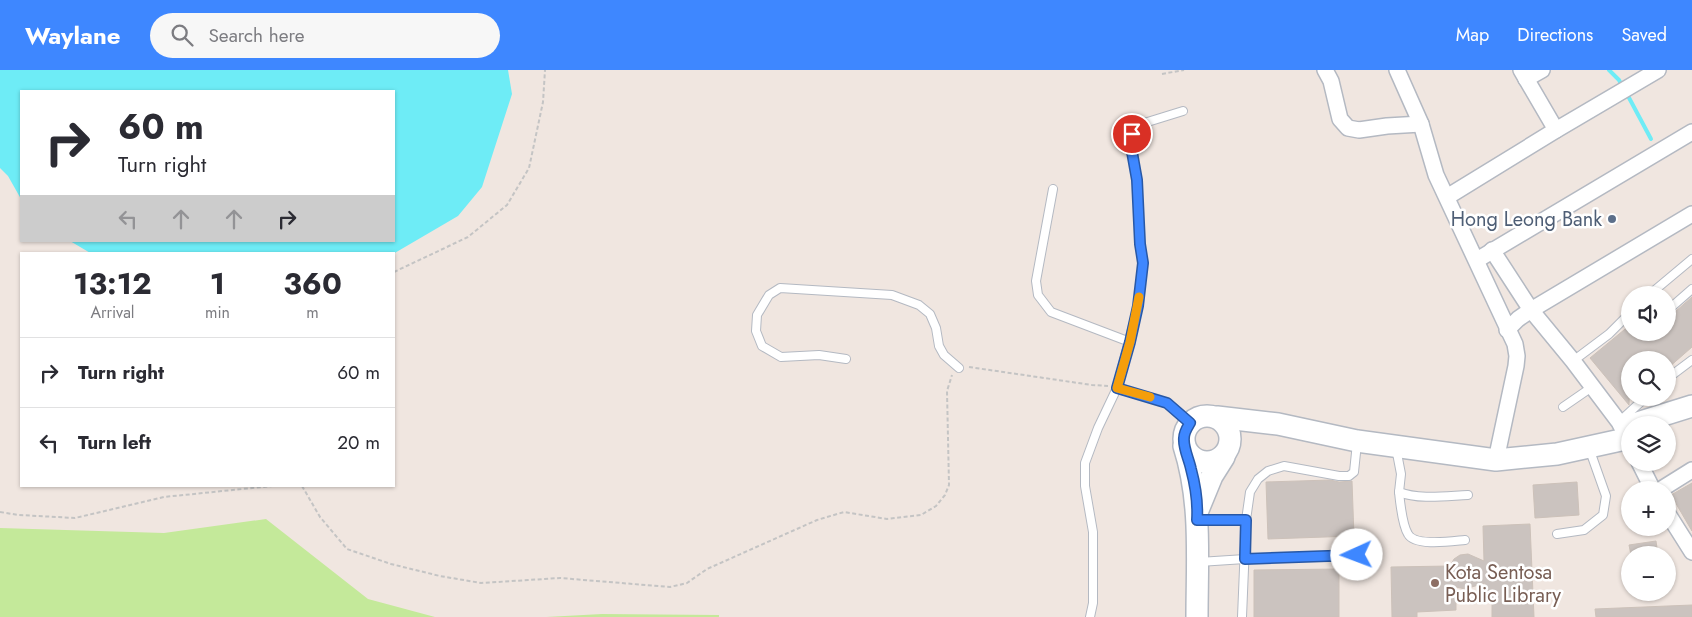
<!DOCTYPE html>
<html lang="en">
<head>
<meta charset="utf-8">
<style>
  :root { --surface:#fff; --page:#f7f7f7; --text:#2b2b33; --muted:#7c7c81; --line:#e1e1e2; --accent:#3e87ff }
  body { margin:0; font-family:Jost,sans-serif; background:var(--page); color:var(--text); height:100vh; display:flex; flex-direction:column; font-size:19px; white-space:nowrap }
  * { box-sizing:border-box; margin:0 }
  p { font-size:16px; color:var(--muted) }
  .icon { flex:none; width:28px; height:28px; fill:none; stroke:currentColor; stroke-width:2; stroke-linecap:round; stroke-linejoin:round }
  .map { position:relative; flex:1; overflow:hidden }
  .details { position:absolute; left:20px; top:182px; width:375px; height:235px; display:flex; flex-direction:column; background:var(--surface); border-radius:0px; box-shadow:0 1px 4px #0004 }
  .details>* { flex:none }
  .hud { position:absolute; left:20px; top:20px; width:375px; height:152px; border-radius:0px; box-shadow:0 1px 4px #0004; background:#fff; color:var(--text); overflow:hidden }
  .tools { position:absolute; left:1621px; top:216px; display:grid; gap:10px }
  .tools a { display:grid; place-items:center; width:55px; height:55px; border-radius:50%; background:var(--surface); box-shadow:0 1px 4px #0004; font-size:25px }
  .pin { position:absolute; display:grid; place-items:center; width:42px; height:42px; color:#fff; margin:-21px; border:2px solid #fff; border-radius:50%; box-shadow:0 1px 5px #0007 }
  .me { position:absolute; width:55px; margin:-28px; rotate:268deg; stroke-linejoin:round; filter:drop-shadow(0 0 4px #0008) }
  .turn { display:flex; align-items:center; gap:18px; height:105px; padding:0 15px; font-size:22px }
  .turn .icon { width:65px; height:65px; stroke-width:2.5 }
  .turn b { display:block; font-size:35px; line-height:42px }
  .lanes { display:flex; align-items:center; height:48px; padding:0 15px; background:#0003; justify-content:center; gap:25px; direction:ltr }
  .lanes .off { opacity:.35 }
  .eta { display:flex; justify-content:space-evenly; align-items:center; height:85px; text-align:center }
  .eta b { font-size:30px; font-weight:700; line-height:35px }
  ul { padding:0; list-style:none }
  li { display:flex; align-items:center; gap:15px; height:70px; padding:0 15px; border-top:1px solid var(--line) }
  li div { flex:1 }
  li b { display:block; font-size:19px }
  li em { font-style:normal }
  header { display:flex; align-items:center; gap:30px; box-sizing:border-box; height:70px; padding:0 25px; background:var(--accent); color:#fff }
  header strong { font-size:24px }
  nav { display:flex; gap:28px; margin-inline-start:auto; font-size:18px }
  .search { width:350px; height:45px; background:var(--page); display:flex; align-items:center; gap:12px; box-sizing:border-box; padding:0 18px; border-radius:28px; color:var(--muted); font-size:19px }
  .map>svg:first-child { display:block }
  .green { fill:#c4e99a }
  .water { fill:#6eecf6 }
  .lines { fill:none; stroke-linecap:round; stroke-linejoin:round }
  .stream { stroke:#6eecf6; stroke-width:4 }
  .building { fill:#cbc3bf; stroke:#ccc1b9 }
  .lane-casing { stroke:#b4b9c2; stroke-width:10 }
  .street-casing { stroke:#b4b9c2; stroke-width:18 }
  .secondary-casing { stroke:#b4b9c2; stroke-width:24 }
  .path { stroke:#c4c4c4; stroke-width:2; stroke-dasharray:4 2.5; stroke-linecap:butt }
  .lane { stroke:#fff; stroke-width:8 }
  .street { stroke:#fff; stroke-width:15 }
  .secondary { stroke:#fff; stroke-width:21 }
  .route-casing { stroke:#2858a6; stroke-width:12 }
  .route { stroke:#3e87ff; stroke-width:9 }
  .slow { stroke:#f59e0b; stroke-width:9 }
  .service-dot { fill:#5c6f8a; stroke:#fff; stroke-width:2 }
  .education-dot { fill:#8d6e63; stroke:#fff; stroke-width:2 }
  .labels { text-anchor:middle; stroke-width:5; stroke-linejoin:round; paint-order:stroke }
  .service-label { font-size:20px; fill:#4e5e75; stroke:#fff; text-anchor:end }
  .education-label { font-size:20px; fill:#785e54; stroke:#fff; text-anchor:start }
</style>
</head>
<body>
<header>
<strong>Waylane</strong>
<div class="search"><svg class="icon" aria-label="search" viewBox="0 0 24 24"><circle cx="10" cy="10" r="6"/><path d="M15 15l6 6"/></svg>Search here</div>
<nav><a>Map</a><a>Directions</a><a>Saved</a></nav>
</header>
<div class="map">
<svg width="1692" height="547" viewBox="0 0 1692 547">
  <rect width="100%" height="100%" fill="#f0e6e0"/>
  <g class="green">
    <path d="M 266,449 L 368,529 L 435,547 L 0,547 L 0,458 L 164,463 Z"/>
    <path d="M 602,544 L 719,545 L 719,547 L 546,547 Z"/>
  </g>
  <path class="water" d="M 0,0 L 508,0 L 512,24 L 482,117 L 458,146 L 393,184 L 92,184 L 70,171 L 394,171 L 394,21 L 21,21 L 21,129 L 8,106 L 0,98 Z"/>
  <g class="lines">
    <g class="stream">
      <path d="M 1609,0 L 1619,10 L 1623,18"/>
      <path d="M 1627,24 L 1651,69"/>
    </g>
  </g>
  <g class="building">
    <path d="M 1692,227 L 1692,277 L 1668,298 L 1668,290 L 1630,290 L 1629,335 L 1590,288 L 1630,255 L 1630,262 L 1668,262 L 1668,248 Z"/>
    <path d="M 1330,410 L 1339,412 L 1352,411 L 1354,466 L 1268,469 L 1266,412 Z"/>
    <path d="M 1577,412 L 1579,445 L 1535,448 L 1533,415 Z"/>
    <path d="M 1692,413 L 1692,461 L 1671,425 Z"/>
    <path d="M 1530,454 L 1534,547 L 1492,547 L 1492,528 L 1486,529 L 1485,513 L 1465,519 L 1456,517 L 1456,540 L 1417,542 L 1417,547 L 1392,547 L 1391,497 L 1450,496 L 1454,489 L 1460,485 L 1468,484 L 1484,491 L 1483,456 Z"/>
    <path d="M 1656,471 L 1658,485 L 1631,485 L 1629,475 Z"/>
    <path d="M 1339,499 L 1339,547 L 1254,547 L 1254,500 Z"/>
    <path d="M 1692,535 L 1692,547 L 1596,547 L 1595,539 Z"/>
  </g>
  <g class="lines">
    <defs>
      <g id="lane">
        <path d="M 1183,41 L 1141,54 L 1132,64 L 1132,82 L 1137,110 L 1140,174 L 1143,193 L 1138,236 L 1117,318 L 1167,333 L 1190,353"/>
        <path d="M 1053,119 L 1036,211 L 1038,225 L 1051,242 L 1130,272"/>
        <path d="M 1649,225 L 1692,189"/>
        <path d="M 1668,240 L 1692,219"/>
        <path d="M 846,289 L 819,285 L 781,287 L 762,276 L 756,261 L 757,245 L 769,225 L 780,218 L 892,225 L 919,235 L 930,244 L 936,258 L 939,276 L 944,285 L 959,298"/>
        <path d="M 1573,291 L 1609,264 L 1630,243"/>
        <path d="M 1668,308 L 1692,290"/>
        <path d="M 1563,337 L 1592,317"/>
        <path d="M 1619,352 L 1645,328"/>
        <path d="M 1396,378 L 1401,404 L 1399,422 C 1419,430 1446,426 1468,425"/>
        <path d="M 1399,422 C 1400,432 1403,456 1408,464 C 1415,477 1453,471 1465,470"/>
        <path d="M 1198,450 L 1246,450"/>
        <path d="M 1557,464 L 1584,460 L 1603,445 L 1606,426 L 1589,378"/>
        <path d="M 1199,492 L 1245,489 L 1357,485"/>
        <path d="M 1090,547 L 1093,533 L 1093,462 L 1085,416 L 1085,393 L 1098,358 L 1117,318"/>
        <path d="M 1242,547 L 1246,450 L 1250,422 L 1258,409 L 1268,401 L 1284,396 L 1339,406 L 1349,406 L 1354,402 L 1357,373"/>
      </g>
      <g id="street">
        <path d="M 1325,0 L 1331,11 L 1340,49 L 1348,58 L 1359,60 L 1387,56 L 1421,54"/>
        <path d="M 1397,0 L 1421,54 L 1436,105 L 1515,274 L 1517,286 L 1516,296 L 1496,390"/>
        <path d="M 1521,0 L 1556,60"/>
        <path d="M 1526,9 L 1542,0"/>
        <path d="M 1447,127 L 1556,60 L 1658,0"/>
        <path d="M 1492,180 L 1531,240 L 1573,291 L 1619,352 L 1629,372"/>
        <path d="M 1477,190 L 1692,62"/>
        <path d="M 1507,260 L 1518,249 L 1531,240 L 1692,144"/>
        <path d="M 1639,392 L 1653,420"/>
        <path d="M 1660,420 L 1692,400"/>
        <path d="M 1668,444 L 1692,482"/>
      </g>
      <g id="secondary">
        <circle cx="1207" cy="369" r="23"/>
        <path d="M 1217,347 L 1278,354 L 1357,371 L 1496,390 L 1557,384 L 1630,368"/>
        <path d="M 1631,355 L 1692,336"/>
        <path d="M 1184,376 C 1202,432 1197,490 1197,547"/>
        <path d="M 1198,440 L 1212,406 L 1224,387"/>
      </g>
    </defs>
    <use href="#lane" class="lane-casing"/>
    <use href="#street" class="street-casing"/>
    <use href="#secondary" class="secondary-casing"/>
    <g class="path">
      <path d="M 1162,4 L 1184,0"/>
      <path d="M 394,202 L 468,167 L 507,135 L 529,98 L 543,32 L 545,0"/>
      <path d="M 969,297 L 1092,315 L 1108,316"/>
      <path d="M 302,416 L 320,447 L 347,479 L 391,494 L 440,506 L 481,513 L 560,508 L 670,517 L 687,513 L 707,499 L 817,450 L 844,442 L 887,449 L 921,445 L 936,436 L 945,425 L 949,415 L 947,321 L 952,305"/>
      <path d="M 0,442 L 19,445 L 75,448 L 164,427 L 272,416"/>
    </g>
    <use href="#lane" class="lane"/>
    <use href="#street" class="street"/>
    <use href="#secondary" class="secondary"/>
  </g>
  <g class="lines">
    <defs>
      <path id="route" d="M 1132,64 L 1132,82 L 1137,110 L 1140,174 L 1143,193 L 1138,236 L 1130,272 L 1117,318 L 1167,333 L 1190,353 C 1187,358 1184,362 1184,368 C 1183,378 1189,389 1191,399 C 1195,414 1198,434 1197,450 L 1246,450 L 1245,489 L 1357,485"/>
    </defs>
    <use href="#route" class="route-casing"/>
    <use href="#route" class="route"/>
    <path class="slow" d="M 1139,227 L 1130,272 L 1117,318 L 1150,327"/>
  </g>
  <circle class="service-dot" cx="1612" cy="149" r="5"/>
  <circle class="education-dot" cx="1435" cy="513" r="5"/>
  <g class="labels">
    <g class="service-label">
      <text x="1602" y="156">Hong Leong Bank</text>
    </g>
    <g class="education-label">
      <text x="1445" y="509">Kota Sentosa<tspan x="1445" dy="23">Public Library</tspan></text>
    </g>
  </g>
</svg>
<div class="tools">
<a><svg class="icon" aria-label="sound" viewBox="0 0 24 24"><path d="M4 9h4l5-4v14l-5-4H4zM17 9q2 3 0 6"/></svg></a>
<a><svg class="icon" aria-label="search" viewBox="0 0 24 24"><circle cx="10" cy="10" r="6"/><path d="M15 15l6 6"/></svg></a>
<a><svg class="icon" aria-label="layers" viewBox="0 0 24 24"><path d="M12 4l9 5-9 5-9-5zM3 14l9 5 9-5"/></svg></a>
<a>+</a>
<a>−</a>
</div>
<div class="pin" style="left:1132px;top:64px;background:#d93025"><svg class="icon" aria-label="arrive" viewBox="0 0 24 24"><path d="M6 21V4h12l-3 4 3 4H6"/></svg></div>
<svg class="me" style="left:1357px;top:485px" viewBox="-20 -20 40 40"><circle r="19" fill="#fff"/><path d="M0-13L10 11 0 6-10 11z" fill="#3e87ff"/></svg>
<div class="hud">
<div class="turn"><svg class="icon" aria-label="right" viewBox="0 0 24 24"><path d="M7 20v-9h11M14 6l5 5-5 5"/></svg><div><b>60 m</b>Turn right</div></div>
<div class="lanes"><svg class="icon off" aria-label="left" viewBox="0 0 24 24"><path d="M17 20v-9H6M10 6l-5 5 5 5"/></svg><svg class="icon off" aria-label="ahead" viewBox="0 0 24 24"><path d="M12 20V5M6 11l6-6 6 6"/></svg><svg class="icon off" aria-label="ahead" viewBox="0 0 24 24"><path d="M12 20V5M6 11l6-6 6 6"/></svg><svg class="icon" aria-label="right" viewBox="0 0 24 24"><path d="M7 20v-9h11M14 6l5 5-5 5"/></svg></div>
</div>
<section class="details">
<div class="eta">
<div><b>13:12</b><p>Arrival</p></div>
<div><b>1</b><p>min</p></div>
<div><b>360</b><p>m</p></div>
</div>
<ul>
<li><svg class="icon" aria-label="right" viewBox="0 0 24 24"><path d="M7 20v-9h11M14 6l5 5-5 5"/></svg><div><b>Turn right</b></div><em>60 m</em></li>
<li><svg class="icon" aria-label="left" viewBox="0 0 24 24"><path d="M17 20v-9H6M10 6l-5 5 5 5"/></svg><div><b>Turn left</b></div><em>20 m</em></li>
</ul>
</section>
</div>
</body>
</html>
